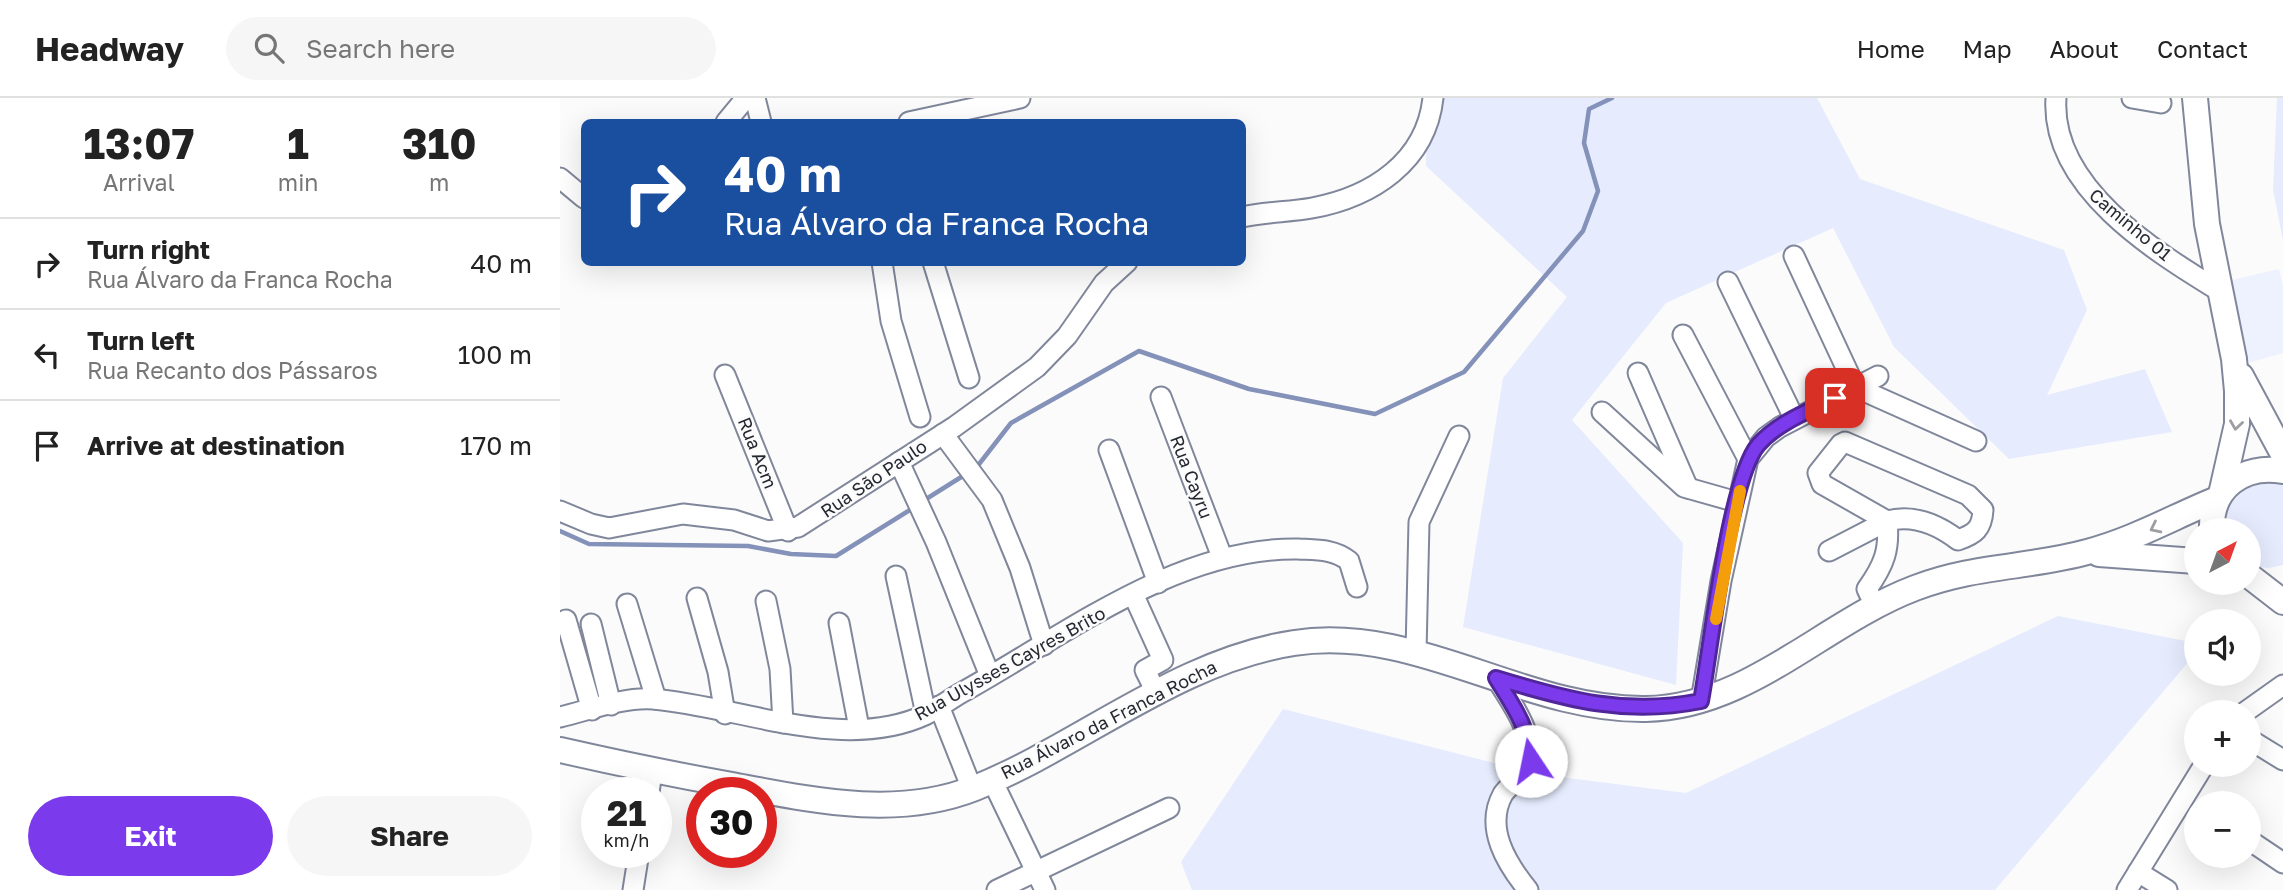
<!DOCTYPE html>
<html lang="en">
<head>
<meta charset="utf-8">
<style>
  :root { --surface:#fff; --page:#f6f6f6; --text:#222; --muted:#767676; --line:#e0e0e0; --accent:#7c3aed }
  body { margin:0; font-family:"Golos Text",sans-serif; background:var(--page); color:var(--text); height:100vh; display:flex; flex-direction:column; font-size:26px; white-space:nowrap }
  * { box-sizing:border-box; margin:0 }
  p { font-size:23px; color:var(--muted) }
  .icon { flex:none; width:38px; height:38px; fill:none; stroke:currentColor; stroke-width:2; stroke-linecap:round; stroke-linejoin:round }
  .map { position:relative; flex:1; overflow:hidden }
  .sheet { display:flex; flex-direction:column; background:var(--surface); width:560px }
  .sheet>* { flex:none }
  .banner { position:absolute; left:21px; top:21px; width:665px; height:147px; border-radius:10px; box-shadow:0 7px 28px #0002; background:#1a4fa0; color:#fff; overflow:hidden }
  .needle { width:46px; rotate:41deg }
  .controls { position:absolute; left:1624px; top:420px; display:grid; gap:14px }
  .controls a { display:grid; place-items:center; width:77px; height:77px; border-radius:50%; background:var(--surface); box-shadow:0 7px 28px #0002; font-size:35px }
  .speed { position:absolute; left:21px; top:679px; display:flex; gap:14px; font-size:35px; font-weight:700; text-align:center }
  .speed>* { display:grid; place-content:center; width:91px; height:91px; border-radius:50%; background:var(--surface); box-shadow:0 7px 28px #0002; line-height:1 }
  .speed small { font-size:18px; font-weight:400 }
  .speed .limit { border:10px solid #d22; background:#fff; color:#111 }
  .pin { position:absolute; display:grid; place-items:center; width:60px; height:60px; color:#fff; margin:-30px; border-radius:14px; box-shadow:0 4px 10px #0006 }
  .me { position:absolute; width:77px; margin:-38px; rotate:349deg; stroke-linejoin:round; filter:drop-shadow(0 0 5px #0008) }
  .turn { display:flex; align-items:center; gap:24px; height:147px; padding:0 28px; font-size:32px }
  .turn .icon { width:91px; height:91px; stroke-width:2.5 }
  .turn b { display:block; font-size:49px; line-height:60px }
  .eta { display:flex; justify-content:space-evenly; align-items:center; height:119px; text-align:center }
  .eta b { font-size:42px; font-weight:700; line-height:49px }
  .primary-button { display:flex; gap:14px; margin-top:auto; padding:14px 28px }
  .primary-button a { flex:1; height:80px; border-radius:42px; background:var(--accent); color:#fff; font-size:28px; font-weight:700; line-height:80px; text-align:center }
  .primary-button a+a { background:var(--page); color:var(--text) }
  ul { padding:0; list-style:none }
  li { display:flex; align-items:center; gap:21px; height:91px; padding:0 28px; border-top:2px solid var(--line) }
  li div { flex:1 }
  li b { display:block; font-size:26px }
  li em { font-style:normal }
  header { display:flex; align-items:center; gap:42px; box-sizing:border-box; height:98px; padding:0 35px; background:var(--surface); border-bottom:2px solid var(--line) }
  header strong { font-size:33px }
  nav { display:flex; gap:38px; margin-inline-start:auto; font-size:24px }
  .search { width:490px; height:63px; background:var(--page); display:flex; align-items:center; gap:18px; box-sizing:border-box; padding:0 24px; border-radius:38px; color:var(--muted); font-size:26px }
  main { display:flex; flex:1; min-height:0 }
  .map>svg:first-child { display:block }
  .built { fill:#eef2fe }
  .green { fill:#e6ecfe }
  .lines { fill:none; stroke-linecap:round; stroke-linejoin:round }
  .stream { stroke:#8491b8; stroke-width:4.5 }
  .minor-casing { stroke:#81879b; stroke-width:23 }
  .major-casing { stroke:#81879b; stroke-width:28 }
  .minor { stroke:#fff; stroke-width:19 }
  .major { stroke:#fff; stroke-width:24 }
  .oneway { stroke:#9d9ea2 }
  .route-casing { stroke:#51269a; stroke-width:18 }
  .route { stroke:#7c3aed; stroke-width:12 }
  .slow { stroke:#f59e0b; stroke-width:12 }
  .labels { text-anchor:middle; stroke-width:5; stroke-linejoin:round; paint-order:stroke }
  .street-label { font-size:18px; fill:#252830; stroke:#fbfbfb }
</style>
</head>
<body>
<header>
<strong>Headway</strong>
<div class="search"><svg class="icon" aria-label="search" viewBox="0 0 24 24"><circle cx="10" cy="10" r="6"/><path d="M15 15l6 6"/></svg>Search here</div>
<nav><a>Home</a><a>Map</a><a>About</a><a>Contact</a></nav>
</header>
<main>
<section class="sheet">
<div class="eta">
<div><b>13:07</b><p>Arrival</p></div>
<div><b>1</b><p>min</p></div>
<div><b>310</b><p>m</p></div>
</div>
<ul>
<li><svg class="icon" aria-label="right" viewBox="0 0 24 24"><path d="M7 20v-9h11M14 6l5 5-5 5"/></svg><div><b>Turn right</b><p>Rua Álvaro da Franca Rocha</p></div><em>40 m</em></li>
<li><svg class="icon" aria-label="left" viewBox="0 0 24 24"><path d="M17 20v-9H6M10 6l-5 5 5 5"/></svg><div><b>Turn left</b><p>Rua Recanto dos Pássaros</p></div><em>100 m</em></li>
<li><svg class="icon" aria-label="arrive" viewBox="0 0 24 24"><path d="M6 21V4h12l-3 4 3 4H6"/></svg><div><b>Arrive at destination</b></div><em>170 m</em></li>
</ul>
<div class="primary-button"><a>Exit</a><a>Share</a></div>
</section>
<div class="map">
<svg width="1723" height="792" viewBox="0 0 1723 792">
  <rect width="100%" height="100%" fill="#fbfbfb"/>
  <path class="built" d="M 1719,171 L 1723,188 L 1723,255 L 1689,265 L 1668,183 Z"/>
  <g class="green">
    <path d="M 866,0 L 1257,0 L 1300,81 L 1504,152 L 1527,212 L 1487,297 L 1585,271 L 1612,334 L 1449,361 L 1334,249 L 1273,130 L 1106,205 L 1012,322 L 1123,445 L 1116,587 L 903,529 L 943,280 L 1007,199 L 866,68 Z"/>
    <path d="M 1717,0 L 1723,0 L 1723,142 L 1713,92 Z"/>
    <path d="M 1723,378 L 1723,467 L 1709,470 L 1690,468 L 1689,432 L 1661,432 L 1672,390 Z"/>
    <path d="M 1498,518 L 1636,545 L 1636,555 L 1435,792 L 632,792 L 621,764 L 723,611 L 977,676 L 1126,695 Z"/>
  </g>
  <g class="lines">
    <g class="stream">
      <path d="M 416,370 L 451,325 L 579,253 L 689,291 L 815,316 L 904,274 L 1023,133 L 1038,93 L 1024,45 L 1029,11 L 1052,0"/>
      <path d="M 363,403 L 406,376"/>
      <path d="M 0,433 L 29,446 L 188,448 L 231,456 L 276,458 L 353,410"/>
    </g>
    <defs>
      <g id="minor">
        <path d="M 195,0 L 201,24"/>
        <path d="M 1496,0 C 1490,89 1594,153 1661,194"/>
        <path d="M 1572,0 L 1601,5"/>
        <path d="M 166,24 L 186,0"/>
        <path d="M 349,24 L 460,0"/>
        <path d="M 0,80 L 24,100"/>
        <path d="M 682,119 C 705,114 729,114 752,110 C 812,99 866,64 873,0"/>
        <path d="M 1234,158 L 1295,289 L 1416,343"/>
        <path d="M 322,164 L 331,223 L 360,319"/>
        <path d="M 373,164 L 409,280"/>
        <path d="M 1168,184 L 1234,320"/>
        <path d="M 1123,237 L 1188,361"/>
        <path d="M 1078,275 L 1128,390"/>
        <path d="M 165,277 L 228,433"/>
        <path d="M 601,299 L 662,459"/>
        <path d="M 1042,314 L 1124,389 L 1177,404"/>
        <path d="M 383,336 L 432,402 L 460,470 L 484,547"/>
        <path d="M 549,352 L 598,485"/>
        <path d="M 339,364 L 376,444 L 430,578"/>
        <path d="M 0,413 L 31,426 L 49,430 L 123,416 L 174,422 L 208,433 L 238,429 L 394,329 L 477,269 L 507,238 L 544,185 L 567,164"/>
        <path d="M 1269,453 L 1327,423 C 1353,416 1377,426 1398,442 C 1415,436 1422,431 1423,412 L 1408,397 L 1285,344 L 1281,346 L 1258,375 L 1262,386 L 1327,423 C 1330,452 1324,467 1307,491 L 1315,508"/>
        <path d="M 336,478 L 366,616"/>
        <path d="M 574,498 L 603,562 L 585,572 L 597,596"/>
        <path d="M 137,500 L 158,574 L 165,616"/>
        <path d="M 206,503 L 220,571 L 223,625"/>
        <path d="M 67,506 L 96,601"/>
        <path d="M 6,522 L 32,612"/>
        <path d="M 279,525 L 299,630"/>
        <path d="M 31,526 L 51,607"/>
        <path d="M 856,554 L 859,424 L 899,338"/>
        <path d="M 936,580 C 954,609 977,638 968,674 C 960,681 949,687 943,696 C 924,730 947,766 968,792"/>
        <path d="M 1141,603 L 1161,483 L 1188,361 L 1206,339 L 1220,329 L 1318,278"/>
        <path d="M 379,608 L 412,691"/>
        <path d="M 1685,614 L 1723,587"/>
        <path d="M 0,619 C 29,612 63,599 93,601 C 177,608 283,655 365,617 C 378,610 389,602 401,595 C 504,538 617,449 738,451 C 757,452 774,451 789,463 L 797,489"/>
        <path d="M 1689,641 L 1723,662"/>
        <path d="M 432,682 L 485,792"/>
        <path d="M 89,695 L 92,673"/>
        <path d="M 1689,742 L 1723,765"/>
        <path d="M 1578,774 L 1607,792"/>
        <path d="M 73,792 L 79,754"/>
        <path d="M 437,792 L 609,710"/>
        <path d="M 1567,792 L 1644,667"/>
      </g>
      <g id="major">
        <path d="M 1635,0 L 1647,126 L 1674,261 L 1677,293 L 1677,326 L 1662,392"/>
        <path d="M 1681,278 L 1723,356"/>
        <path d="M 1652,432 C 1650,390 1683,366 1723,373"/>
        <path d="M 1539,456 L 1636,463"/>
        <path d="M 1692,480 L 1723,504"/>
        <path d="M 0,652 C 57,665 115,677 172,687 C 252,702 337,721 415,690 C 523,646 617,563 734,545 C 857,526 964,613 1086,611 C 1189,609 1263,525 1355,490 C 1415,467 1469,470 1527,454 C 1573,442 1613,419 1657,401"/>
      </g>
    </defs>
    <use href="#minor" class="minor-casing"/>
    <use href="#major" class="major-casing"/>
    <use href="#minor" class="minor"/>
    <use href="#major" class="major"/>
  </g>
  <defs><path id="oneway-chevron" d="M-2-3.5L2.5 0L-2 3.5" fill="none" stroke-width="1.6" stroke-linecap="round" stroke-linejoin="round" transform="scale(1.75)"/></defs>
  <g class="oneway">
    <use href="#oneway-chevron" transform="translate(1676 327) rotate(98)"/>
    <use href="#oneway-chevron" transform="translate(1595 430) rotate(154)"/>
  </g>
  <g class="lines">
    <defs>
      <path id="route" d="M 971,663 C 970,631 952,606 936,580 C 1008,602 1066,618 1141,603 C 1151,550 1169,382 1198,347 C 1217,325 1249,313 1275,300"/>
    </defs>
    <use href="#route" class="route-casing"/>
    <use href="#route" class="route"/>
    <path class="slow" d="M 1156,521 L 1180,393"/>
  </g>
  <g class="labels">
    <g class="street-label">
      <text transform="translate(1570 127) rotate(40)" y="6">Caminho 01</text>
      <text transform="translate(197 355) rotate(68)" y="6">Rua Acm</text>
      <text transform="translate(631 379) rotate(69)" y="6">Rua Cayru</text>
      <text transform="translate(314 381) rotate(-34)" y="6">Rua São Paulo</text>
      <text transform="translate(450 566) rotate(-29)" y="6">Rua Ulysses Cayres Brito</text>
      <text transform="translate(549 622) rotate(-27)" y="6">Rua Álvaro da Franca Rocha</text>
    </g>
  </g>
</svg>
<div class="controls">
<a><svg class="needle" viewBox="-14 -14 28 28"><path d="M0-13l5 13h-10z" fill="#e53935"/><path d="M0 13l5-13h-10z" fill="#767676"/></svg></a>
<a><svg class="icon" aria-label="sound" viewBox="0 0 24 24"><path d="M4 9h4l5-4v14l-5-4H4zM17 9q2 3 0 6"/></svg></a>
<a>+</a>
<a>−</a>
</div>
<div class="speed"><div>21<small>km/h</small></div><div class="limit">30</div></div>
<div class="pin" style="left:1275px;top:300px;background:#d93025"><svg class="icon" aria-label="arrive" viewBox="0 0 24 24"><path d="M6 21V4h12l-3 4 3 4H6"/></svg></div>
<svg class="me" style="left:971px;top:663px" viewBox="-20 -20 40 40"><circle r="19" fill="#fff"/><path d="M0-13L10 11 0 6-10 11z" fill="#7c3aed"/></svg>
<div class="banner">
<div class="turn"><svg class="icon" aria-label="right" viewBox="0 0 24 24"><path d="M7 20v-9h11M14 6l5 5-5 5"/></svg><div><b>40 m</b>Rua Álvaro da Franca Rocha</div></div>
</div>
</div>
</main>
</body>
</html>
